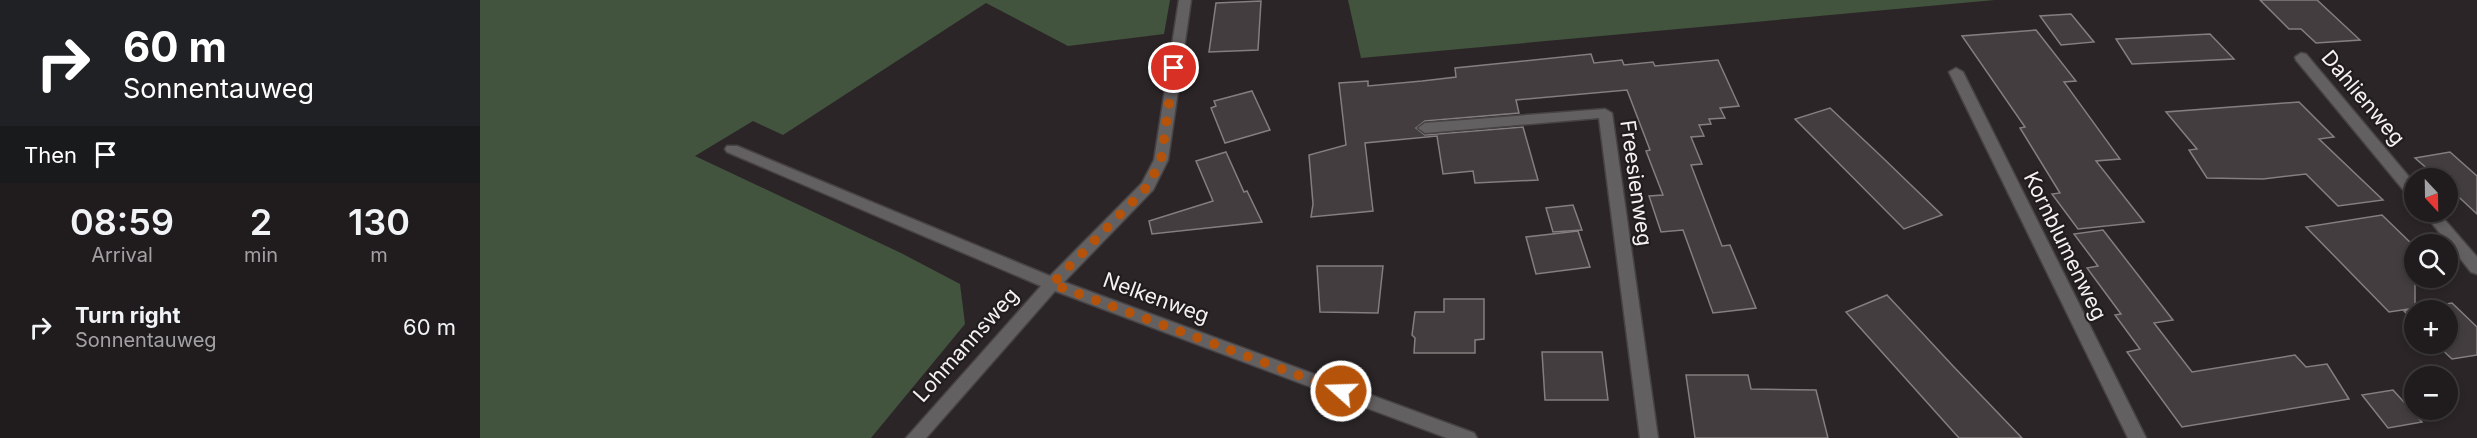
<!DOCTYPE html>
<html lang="en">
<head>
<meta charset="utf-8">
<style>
  :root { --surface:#201c1d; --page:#2d292a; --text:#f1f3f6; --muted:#a2a1a4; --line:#3d3a3b }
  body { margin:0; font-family:Inter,sans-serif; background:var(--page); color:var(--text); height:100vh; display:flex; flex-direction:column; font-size:22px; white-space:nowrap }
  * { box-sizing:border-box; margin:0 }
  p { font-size:20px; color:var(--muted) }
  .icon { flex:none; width:33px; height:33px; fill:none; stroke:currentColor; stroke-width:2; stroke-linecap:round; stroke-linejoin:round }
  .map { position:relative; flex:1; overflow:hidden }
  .sheet { display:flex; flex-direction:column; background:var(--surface); width:480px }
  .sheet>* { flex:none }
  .hud { background:#202124; color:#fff; overflow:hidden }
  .needle { width:39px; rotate:158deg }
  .fabs { position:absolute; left:1924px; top:168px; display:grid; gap:12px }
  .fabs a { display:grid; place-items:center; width:54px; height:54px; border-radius:50%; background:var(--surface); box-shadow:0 3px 9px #0003,0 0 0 2px var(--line); font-size:30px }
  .pin { position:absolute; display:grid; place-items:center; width:51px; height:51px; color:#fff; margin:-26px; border:3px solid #fff; border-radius:50%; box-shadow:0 2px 6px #0007 }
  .me { position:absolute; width:66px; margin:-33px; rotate:290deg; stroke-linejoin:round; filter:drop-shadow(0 0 4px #0008) }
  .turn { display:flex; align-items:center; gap:21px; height:126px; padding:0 24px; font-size:27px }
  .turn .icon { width:78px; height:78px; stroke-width:2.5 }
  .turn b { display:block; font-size:42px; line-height:51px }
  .then { display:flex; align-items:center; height:57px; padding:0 24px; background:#0003; gap:12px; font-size:22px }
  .eta { display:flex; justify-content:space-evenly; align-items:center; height:102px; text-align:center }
  .eta b { font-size:36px; font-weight:600; line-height:42px }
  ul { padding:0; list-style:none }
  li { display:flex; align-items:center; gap:18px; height:84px; padding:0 24px }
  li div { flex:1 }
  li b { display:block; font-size:22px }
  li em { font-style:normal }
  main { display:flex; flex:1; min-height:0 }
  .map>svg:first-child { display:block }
  .green { fill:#42533e }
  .building { fill:#433d3f; stroke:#847e7f; stroke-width:1.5 }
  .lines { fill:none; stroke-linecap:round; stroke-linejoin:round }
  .minor-casing { stroke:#474243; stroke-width:3 }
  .minor { fill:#636061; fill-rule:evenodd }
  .route { stroke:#b45309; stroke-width:10; stroke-dasharray:0 18 }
  .labels { text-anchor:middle; stroke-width:4.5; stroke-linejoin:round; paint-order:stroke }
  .street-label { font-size:21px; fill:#f5f1f2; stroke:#211c1e }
</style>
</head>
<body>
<main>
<section class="sheet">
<div class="hud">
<div class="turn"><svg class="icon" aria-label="right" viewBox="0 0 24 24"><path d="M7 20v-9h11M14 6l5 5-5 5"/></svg><div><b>60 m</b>Sonnentauweg</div></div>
<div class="then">Then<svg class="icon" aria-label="arrive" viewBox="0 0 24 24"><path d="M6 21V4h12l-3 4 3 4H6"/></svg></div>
</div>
<div class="eta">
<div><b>08:59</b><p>Arrival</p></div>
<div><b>2</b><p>min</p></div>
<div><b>130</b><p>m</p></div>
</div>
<ul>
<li><svg class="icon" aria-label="right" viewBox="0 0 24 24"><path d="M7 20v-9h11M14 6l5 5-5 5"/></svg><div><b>Turn right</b><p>Sonnentauweg</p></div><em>60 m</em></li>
</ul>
</section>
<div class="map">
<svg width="1997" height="438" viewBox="0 0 1997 438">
  <rect width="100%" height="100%" fill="#2b2527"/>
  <g class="green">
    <path d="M 0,0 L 690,0 L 684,34 L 588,46 L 506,3 L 303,135 L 273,121 L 215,156 L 421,253 L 480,284 L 485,324 L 391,438 L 0,438 Z"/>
    <path d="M 868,0 L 1515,0 L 881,58 Z"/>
  </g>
  <g class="building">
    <path d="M 1780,0 L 1837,0 L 1880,40 L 1836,43 L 1821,29 L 1809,29 Z"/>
    <path d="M 781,1 L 778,50 L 729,52 L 736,3 Z"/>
    <path d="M 1591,14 L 1614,42 L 1581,45 L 1560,16 Z"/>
    <path d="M 1556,30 L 1596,81 L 1584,82 L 1640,159 L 1616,161 L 1664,222 L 1598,229 L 1572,194 L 1580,193 L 1540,128 L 1545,127 L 1482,36 Z"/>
    <path d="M 1730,34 L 1754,59 L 1652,64 L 1636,39 Z"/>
    <path d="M 1111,54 L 1114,63 L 1142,60 L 1144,65 L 1173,62 L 1175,66 L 1238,60 L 1259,106 L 1240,108 L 1245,118 L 1229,119 L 1231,124 L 1219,125 L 1224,136 L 1211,137 L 1222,164 L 1211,165 L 1242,246 L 1250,245 L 1276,308 L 1233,313 L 1203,230 L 1181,232 L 1169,196 L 1183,195 L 1166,151 L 1170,150 L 1147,90 L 1036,100 L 1039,113 L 945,121 L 936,128 L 945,135 L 1043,127 L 1058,180 L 995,183 L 993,171 L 963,174 L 957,136 L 885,143 L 893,211 L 831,217 L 833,204 L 829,155 L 866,145 L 859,83 L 888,81 L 888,86 L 942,81 L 976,77 L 975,68 Z"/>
    <path d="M 772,91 L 790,130 L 745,143 L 731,108 L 736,106 L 734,101 Z"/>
    <path d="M 1819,102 L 1854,137 L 1839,139 L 1903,200 L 1858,206 L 1826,174 L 1783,179 L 1727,178 L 1709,150 L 1717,149 L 1686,112 Z"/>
    <path d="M 1350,108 L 1403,158 L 1462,215 L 1424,229 L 1315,119 Z"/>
    <path d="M 746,152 L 764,192 L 767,191 L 782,222 L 672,234 L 669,221 L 733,201 L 716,161 Z"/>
    <path d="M 1970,152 L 1997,176 L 1997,214 L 1968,187 L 1968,178 L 1958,178 L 1935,158 Z"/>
    <path d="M 1093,205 L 1102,230 L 1073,232 L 1066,208 Z"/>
    <path d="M 1902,215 L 1935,247 L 1935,308 L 1909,312 L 1826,227 Z"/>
    <path d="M 1623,230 L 1693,320 L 1674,323 L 1712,372 L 1815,355 L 1826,367 L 1847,364 L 1869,399 L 1702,427 L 1647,352 L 1660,349 L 1635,315 L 1641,314 L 1607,268 L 1618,266 L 1594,234 Z"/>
    <path d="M 1098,231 L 1110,267 L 1056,274 L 1046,237 Z"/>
    <path d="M 837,266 L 903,266 L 898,313 L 840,312 Z"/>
    <path d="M 1407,295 L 1473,366 L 1542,438 L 1479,438 L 1366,312 Z"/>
    <path d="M 964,299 L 1004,299 L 1004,339 L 995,340 L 995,353 L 934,353 L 935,338 L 932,335 L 935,312 L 964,312 Z"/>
    <path d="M 1972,303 L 1997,327 L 1997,355 L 1972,359 L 1956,344 L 1968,344 L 1968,310 L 1935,310 L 1935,322 L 1924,311 Z"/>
    <path d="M 1062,352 L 1122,352 L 1128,400 L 1065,400 Z"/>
    <path d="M 1206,375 L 1268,375 L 1271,389 L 1336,390 L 1348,438 L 1215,438 Z"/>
    <path d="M 1913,390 L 1942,422 L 1908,428 L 1882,395 Z"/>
  </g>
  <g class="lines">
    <defs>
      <g id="minor">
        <path d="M 699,0 L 711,0 L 688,160 L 673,190 L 584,282 L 994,433 L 997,438 L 967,438 L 575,291 L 446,438 L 426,438 L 561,286 L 247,152 L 245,149 L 247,146 L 257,146 L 570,276 L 662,183 L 674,160 Z"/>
        <path d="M 1821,53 L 1826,54 L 1935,184 L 1935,199 L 1930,198 L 1816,60 L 1815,57 Z"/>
        <path d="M 1476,68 L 1483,72 L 1666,438 L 1648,438 L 1469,72 Z"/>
        <path d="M 1125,109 L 1132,113 L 1178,438 L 1160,438 L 1119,118 L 945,133 L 938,128 L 945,123 Z"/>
        <path d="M 1943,212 L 1958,212 L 1997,257 L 1997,274 L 1991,272 Z"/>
      </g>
    </defs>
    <use href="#minor" class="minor-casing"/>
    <use href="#minor" class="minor"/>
  </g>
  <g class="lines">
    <path class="route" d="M 694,68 L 681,160 L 668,186 L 572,284 L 861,391"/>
  </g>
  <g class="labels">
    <g class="street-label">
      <text transform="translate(1883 98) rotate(50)" y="7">Dahlienweg</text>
      <text transform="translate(1156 183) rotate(82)" y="7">Freesienweg</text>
      <text transform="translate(1585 246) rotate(64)" y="7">Kornblumenweg</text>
      <text transform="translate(676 298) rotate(20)" y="7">Nelkenweg</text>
      <text transform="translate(486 345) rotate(-48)" y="7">Lohmannsweg</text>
    </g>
  </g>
</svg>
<div class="fabs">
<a><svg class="needle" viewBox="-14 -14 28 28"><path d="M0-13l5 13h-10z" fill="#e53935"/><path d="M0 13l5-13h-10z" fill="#a2a1a4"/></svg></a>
<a><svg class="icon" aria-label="search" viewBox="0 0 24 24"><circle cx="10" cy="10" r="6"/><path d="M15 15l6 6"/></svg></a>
<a>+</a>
<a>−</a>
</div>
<div class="pin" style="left:694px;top:68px;background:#d93025"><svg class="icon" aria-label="arrive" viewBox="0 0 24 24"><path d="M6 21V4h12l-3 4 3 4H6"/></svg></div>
<svg class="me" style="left:861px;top:391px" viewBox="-20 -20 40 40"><circle r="17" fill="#b45309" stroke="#fff" stroke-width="3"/><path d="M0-11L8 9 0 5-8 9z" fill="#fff"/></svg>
</div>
</main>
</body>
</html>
